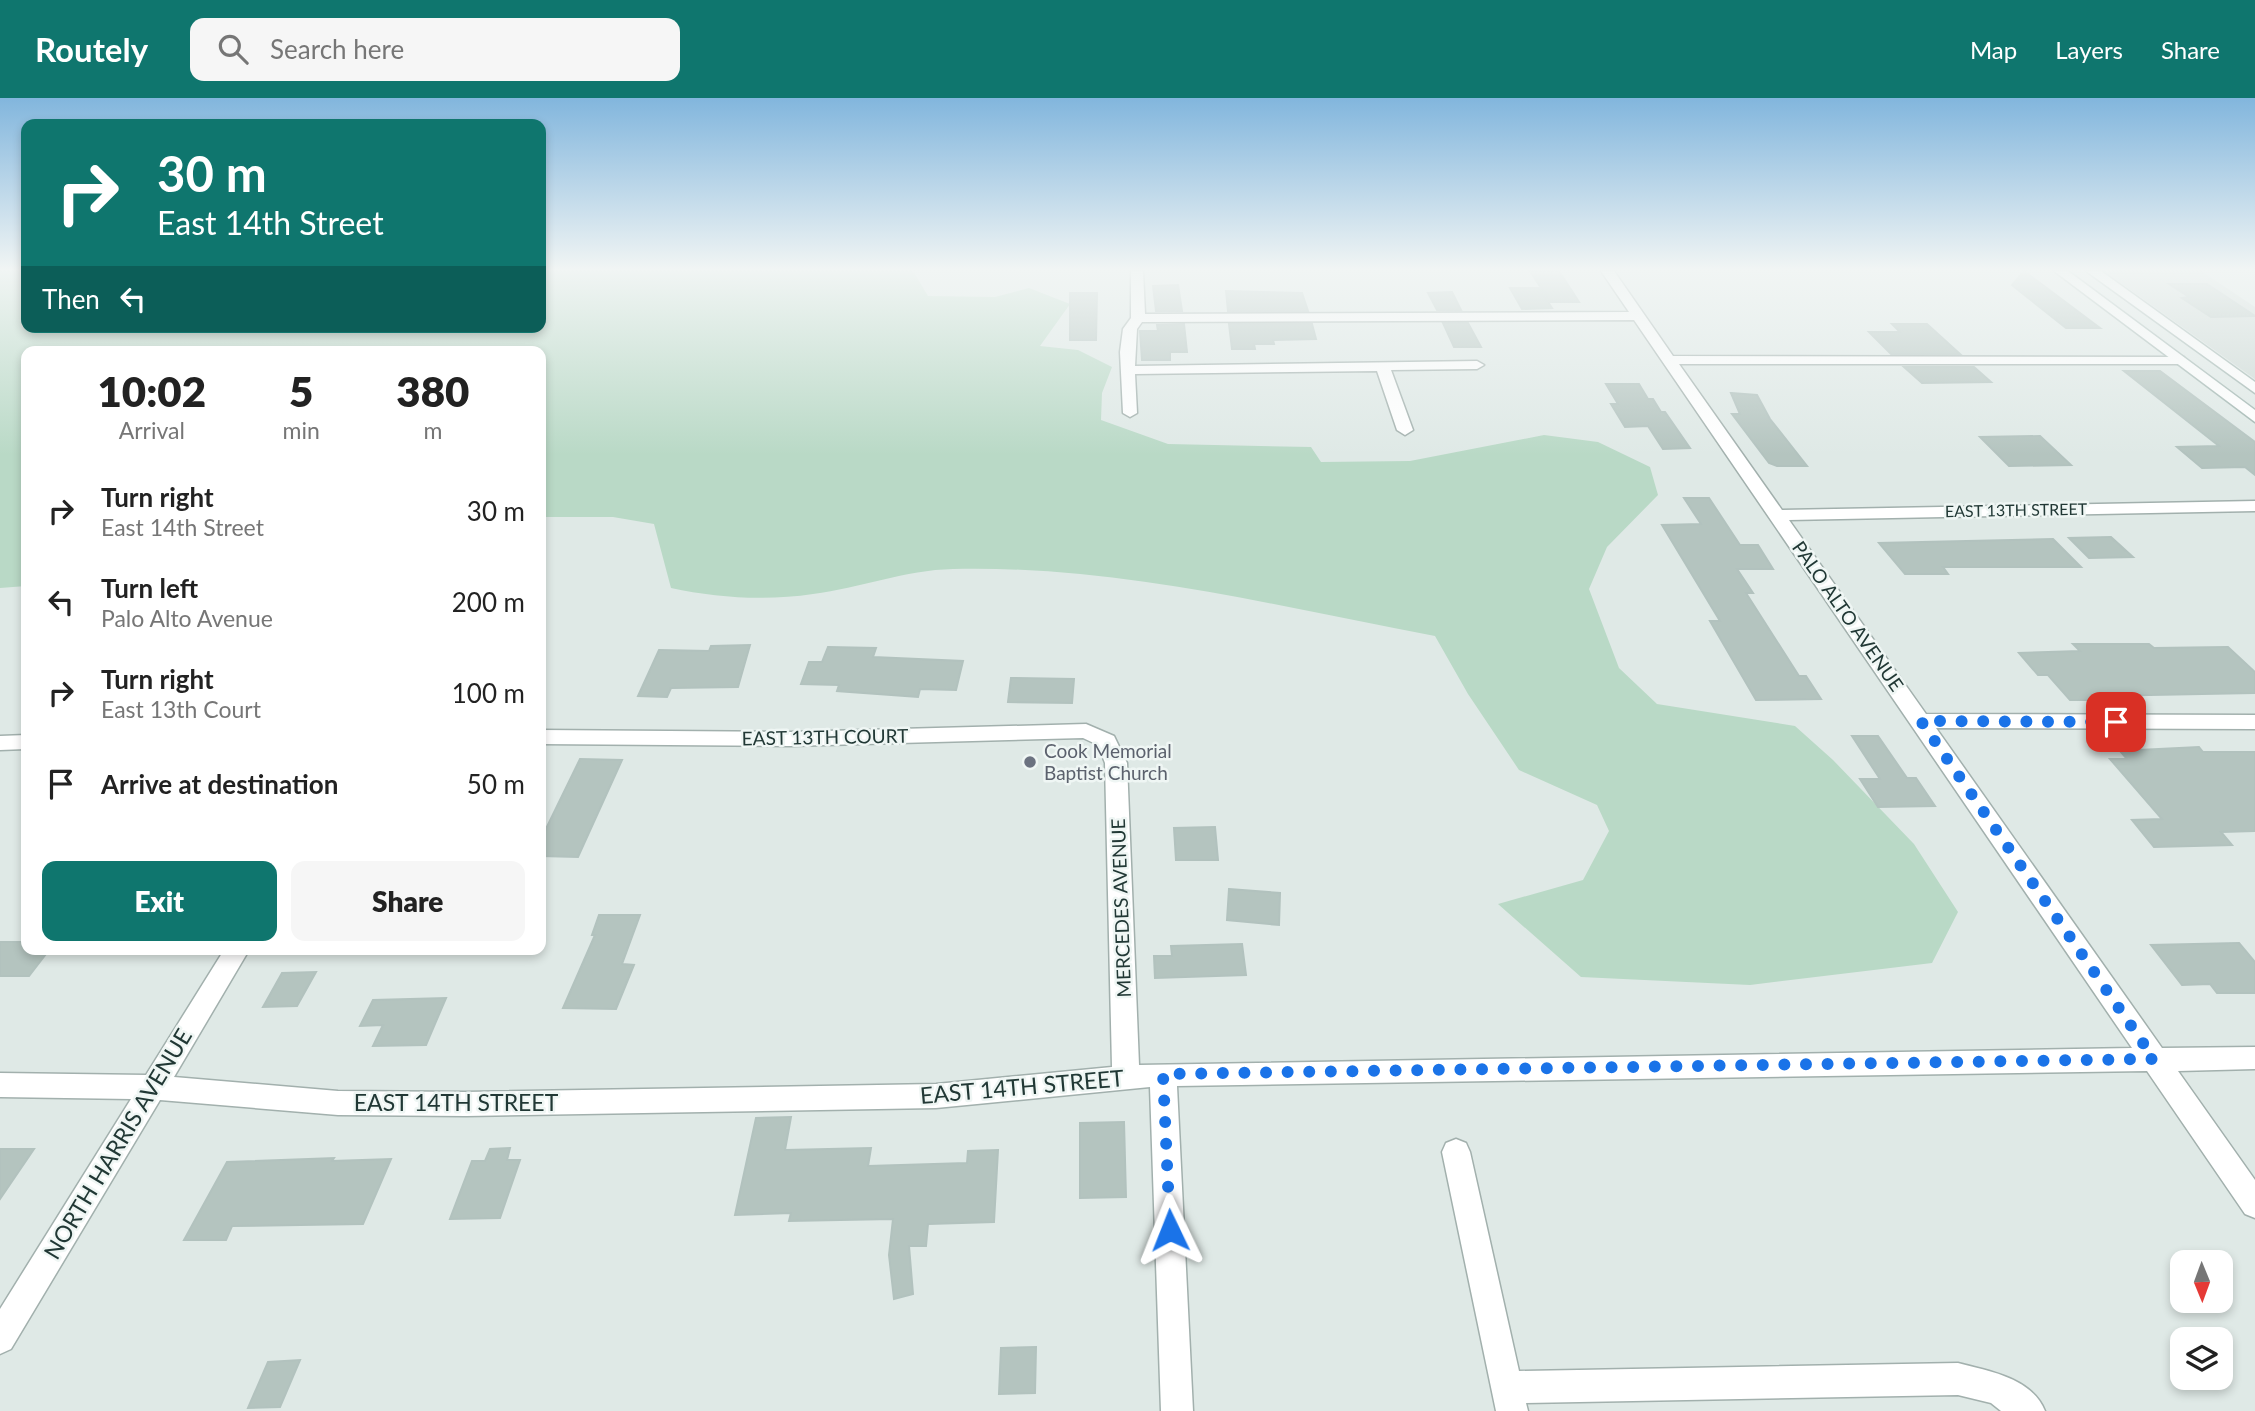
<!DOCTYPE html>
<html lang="en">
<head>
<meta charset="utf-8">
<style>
  :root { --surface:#fff; --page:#f6f6f6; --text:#222; --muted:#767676; --accent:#0f766e }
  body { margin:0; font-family:Lato,sans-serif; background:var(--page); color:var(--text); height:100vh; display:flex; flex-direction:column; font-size:26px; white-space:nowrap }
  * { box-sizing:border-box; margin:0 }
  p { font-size:23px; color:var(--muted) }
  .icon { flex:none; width:38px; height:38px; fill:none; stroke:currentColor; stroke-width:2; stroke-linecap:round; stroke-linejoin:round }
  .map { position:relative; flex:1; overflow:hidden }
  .sheet { position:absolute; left:21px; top:248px; width:525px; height:609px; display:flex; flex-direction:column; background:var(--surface); border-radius:14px; box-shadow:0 4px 10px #0003 }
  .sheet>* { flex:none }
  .banner { position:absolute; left:21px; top:21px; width:525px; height:214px; border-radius:14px; box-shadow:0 4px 10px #0003; background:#0f766e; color:#fff; overflow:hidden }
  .needle { width:46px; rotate:179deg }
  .buttons { position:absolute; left:2170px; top:1152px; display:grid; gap:14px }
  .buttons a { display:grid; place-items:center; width:63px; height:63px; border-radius:14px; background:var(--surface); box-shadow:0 4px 10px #0003; font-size:35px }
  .pin { position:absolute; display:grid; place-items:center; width:60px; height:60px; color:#fff; margin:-30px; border-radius:14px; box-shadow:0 4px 10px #0006 }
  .me { position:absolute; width:77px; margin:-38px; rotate:358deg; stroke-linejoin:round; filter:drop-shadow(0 0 5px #0008) }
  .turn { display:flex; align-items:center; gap:24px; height:147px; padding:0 21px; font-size:32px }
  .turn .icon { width:91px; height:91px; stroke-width:2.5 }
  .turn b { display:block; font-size:49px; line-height:60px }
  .then { display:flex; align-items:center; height:66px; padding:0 21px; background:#0003; gap:14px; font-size:26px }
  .eta { display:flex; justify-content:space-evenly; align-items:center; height:119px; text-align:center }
  .eta b { font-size:42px; font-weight:800; line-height:49px }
  .action { display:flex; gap:14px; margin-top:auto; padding:14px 21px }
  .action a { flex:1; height:80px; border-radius:14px; background:var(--accent); color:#fff; font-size:28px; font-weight:800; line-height:80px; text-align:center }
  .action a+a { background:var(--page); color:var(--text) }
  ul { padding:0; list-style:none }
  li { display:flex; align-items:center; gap:21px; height:91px; padding:0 21px }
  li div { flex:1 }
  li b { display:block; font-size:26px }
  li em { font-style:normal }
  header { display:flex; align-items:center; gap:42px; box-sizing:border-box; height:98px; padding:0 35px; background:var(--accent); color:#fff }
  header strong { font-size:33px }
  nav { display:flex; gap:38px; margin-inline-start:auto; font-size:24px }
  .search { width:490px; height:63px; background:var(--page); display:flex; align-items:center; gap:18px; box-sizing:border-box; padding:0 24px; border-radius:14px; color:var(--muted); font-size:26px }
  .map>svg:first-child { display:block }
  .built { fill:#cdd9d5 }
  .green { fill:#b9d9c6 }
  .building { fill:#b4c4bf; stroke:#b2c2be; stroke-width:2 }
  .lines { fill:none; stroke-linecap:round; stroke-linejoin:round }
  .minor-casing { stroke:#a2b0ad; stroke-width:3 }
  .secondary-casing { stroke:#9fb4af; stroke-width:3 }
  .minor { fill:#fff; fill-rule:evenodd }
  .secondary { fill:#fff; fill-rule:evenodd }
  .route { stroke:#1a73e8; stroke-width:12; stroke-dasharray:0 21.6 }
  .worship-dot { fill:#6b7280; stroke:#eff6f4; stroke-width:2.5 }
  .labels { text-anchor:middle; stroke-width:5; stroke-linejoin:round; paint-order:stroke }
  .far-street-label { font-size:16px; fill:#213835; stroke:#eff6f4 }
  .street-label { font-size:19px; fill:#213835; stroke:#eff6f4 }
  .worship-label { font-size:19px; fill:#5b616d; stroke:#eff6f4; text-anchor:start }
  .near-street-label { font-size:23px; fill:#213835; stroke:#eff6f4 }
</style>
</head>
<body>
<header>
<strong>Routely</strong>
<div class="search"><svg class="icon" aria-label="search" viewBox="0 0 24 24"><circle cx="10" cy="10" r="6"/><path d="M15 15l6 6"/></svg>Search here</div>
<nav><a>Map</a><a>Layers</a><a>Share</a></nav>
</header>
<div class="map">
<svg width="2255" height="1313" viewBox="0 0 2255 1313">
  <rect width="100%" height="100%" fill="#dfe9e6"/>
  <path class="built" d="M 2104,173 L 2201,173 L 2255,209 L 2255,281 Z"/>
  <path class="green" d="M 0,173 L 26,173 L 26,229 L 541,229 L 541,173 L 913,173 L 928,198 L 995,199 L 1029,190 L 1070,206 L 1040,248 L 1078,252 L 1112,269 L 1102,295 L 1101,322 L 1168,346 L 1311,349 L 1321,364 L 1410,363 L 1544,337 L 1598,344 L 1650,369 L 1658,397 L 1607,449 L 1589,491 L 1619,570 L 1657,606 L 1795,628 L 1833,662 L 1914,746 L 1958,814 L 1932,865 L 1750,887 L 1581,879 L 1498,806 L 1583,782 L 1609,733 L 1597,707 L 1519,672 L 1468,596 L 1435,538 C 1277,508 1115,467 953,471 C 905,472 860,490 813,496 C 766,503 717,500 671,490 L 654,426 L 613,419 L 541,419 L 541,254 L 26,254 L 26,488 L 0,490 Z"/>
  <g class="building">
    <path d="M 1530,173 L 1559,173 L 1579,204 L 1550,204 Z"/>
    <path d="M 2024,173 L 2100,230 L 2066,230 L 2012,187 Z"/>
    <path d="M 2169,186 L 2207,186 L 2255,218 L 2211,219 L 2182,200 L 2189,199 Z"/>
    <path d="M 1178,187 L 1182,213 L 1156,213 L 1153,188 Z"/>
    <path d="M 1510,190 L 1539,190 L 1552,210 L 1522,211 Z"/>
    <path d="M 1226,193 L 1302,195 L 1308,213 L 1228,213 Z"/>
    <path d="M 1452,194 L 1461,212 L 1437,212 L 1428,195 Z"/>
    <path d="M 1070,195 L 1097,195 L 1096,242 L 1070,242 Z"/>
    <path d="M 1443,225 L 1468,225 L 1481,249 L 1454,249 Z"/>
    <path d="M 1184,226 L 1187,254 L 1170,254 L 1170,262 L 1142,262 L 1140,233 L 1158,233 L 1157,227 Z"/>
    <path d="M 1229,226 L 1312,226 L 1316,241 L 1273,242 L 1274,246 L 1254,246 L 1255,251 L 1232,251 Z"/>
    <path d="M 1892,226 L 1927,226 L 1960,256 L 1891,256 L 1869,234 L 1900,234 Z"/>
    <path d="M 1904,269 L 1974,269 L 1991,284 L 1922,285 Z"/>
    <path d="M 2124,273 L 2160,273 L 2255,344 L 2255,377 L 2245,369 L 2202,370 L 2177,349 L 2219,348 Z"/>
    <path d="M 1606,286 L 1639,286 L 1648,301 L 1653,301 L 1661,314 L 1665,314 L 1690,350 L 1663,351 L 1648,328 L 1625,329 L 1611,306 L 1618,306 Z"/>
    <path d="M 1731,295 L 1757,297 L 1770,321 L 1807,368 L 1777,368 L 1769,365 L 1732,316 L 1740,316 Z"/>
    <path d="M 2040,338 L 2071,367 L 2009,368 L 1980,339 Z"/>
    <path d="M 1684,400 L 1709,400 L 1740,447 L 1758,447 L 1773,471 L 1737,471 L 1753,495 L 1746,495 L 1799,578 L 1806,578 L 1821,601 L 1756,602 L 1710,523 L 1720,523 L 1662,427 L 1701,426 Z"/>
    <path d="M 2111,439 L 2133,459 L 2089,460 L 2069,440 Z"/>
    <path d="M 2053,441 L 2081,469 L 1943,469 L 1948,476 L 1905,476 L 1879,445 Z"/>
    <path d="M 2073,546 L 2149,546 L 2154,550 L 2228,549 L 2255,574 L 2255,595 L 2097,598 L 2100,602 L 2070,602 L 2048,577 L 2038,577 L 2019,555 L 2080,553 Z"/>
    <path d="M 750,547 L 738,589 L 671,590 L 667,599 L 638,598 L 659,552 L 709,553 L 711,548 Z"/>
    <path d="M 828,549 L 876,550 L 873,559 L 963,563 L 956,592 L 920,591 L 918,599 L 837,593 L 839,587 L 801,586 L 809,564 L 822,564 Z"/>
    <path d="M 1011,580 L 1074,581 L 1072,605 L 1008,604 Z"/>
    <path d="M 1852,638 L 1878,638 L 1907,680 L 1916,680 L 1935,708 L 1878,709 L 1860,681 L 1880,681 Z"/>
    <path d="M 2199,649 L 2203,654 L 2255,654 L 2255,733 L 2221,734 L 2232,747 L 2154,749 L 2132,722 L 2162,721 L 2110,661 L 2127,661 L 2120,653 Z"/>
    <path d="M 580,661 L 622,662 L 578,759 L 541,758 L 541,741 Z"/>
    <path d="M 1215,729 L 1218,762 L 1176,762 L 1174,730 Z"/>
    <path d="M 1229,791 L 1280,795 L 1279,827 L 1227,822 Z"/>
    <path d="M 599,817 L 640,817 L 622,866 L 634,867 L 616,911 L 563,910 L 595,837 L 592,837 Z"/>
    <path d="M 0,844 L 26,844 L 26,852 L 49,852 L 29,878 L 0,878 Z"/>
    <path d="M 2239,845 L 2255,864 L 2255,895 L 2217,895 L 2210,886 L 2182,887 L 2151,847 Z"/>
    <path d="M 1242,846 L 1246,877 L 1155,880 L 1154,858 L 1172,858 L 1171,848 Z"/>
    <path d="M 316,874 L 297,908 L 263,909 L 282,875 Z"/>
    <path d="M 446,900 L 426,947 L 373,948 L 383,927 L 360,928 L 373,902 Z"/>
    <path d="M 791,1019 L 785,1052 L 871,1050 L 868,1068 L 967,1065 L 968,1053 L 998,1052 L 994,1124 L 928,1126 L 926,1148 L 909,1148 L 913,1196 L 894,1201 L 889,1157 L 893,1121 L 789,1123 L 791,1115 L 735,1117 L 756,1020 Z"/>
    <path d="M 1124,1024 L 1126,1099 L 1080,1100 L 1080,1025 Z"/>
    <path d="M 510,1050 L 507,1062 L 520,1062 L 500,1120 L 450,1121 L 472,1063 L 485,1063 L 490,1051 Z"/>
    <path d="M 0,1051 L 34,1051 L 0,1101 Z"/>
    <path d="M 334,1060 L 332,1063 L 391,1061 L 363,1126 L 232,1128 L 226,1142 L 184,1142 L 227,1064 Z"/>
    <path d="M 1036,1249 L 1035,1295 L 999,1296 L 1001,1250 Z"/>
    <path d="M 300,1262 L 280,1309 L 248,1310 L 268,1264 Z"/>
  </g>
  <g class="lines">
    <defs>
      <g id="minor">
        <path d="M 1131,173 L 1143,173 L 1145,216 L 1629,214 L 1601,173 L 1614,173 L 1673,258 L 2184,259 L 2184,265 L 2179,266 L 1679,266 L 1782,412 L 2255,403 L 2255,413 L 1789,422 L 1926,616 L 2255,617 L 2255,631 L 1936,630 L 2162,950 L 2255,949 L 2255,971 L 2178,973 L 2255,1082 L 2255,1120 L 2245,1116 L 2147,973 L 1177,988 L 1193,1313 L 1161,1313 L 1150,989 L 936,1010 L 466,1018 L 338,1017 L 160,1002 L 11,1251 L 0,1256 L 0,1211 L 131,1001 L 0,999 L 0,975 L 146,977 L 224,852 L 249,852 L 174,979 L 338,993 L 466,994 L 936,986 L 1112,969 L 1105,665 L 1098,647 L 1083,640 L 790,648 L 541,646 L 541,632 L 790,634 L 1086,626 L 1114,638 L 1127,665 L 1139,967 L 2132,950 L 1634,222 L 1142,224 L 1137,231 L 1135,268 L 1477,263 L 1484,267 L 1477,271 L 1391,272 L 1413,332 L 1405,337 L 1397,332 L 1377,273 L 1135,276 L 1137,315 L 1130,319 L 1123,315 L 1120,254 L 1123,231 L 1131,220 Z"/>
        <path d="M 26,637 L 26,651 L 0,652 L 0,638 Z"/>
        <path d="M 1456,1041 L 1466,1045 L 1470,1054 L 1519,1273 L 1958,1265 C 1989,1273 2032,1280 2045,1313 L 2001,1313 L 1991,1305 L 1958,1297 L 1526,1305 L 1528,1313 L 1496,1313 L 1442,1054 L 1446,1045 Z"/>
      </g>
      <g id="secondary">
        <path d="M 2054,173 L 2068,173 L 2255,312 L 2255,324 Z"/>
        <path d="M 2086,173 L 2101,173 L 2255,284 L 2255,295 Z"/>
      </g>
    </defs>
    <use href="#minor" class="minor-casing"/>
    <use href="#secondary" class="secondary-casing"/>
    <use href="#minor" class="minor"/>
    <use href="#secondary" class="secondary"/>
  </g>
  <linearGradient id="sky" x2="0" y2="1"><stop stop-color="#82b6dd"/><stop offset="0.48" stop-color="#f1f5f4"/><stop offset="1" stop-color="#f1f5f4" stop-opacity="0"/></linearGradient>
  <rect width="2255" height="357" fill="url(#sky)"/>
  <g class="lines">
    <path class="route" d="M 1170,1132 L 1163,976 L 2154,961 L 1921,623 L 2116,624"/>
  </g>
  <circle class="worship-dot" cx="1030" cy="664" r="7"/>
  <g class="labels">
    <g class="far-street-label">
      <text transform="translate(2016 412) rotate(-1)" y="6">EAST 13TH STREET</text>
    </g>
    <g class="street-label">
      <text transform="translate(1848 518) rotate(55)" y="7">PALO ALTO AVENUE</text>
      <text transform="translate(825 639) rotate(-1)" y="7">EAST 13TH COURT</text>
      <text transform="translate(1121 810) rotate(-92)" y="7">MERCEDES AVENUE</text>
    </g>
    <g class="worship-label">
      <text x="1044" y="660">Cook Memorial<tspan x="1044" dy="22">Baptist Church</tspan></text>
    </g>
    <g class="near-street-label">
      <text transform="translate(1022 989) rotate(-5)" y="8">EAST 14TH STREET</text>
      <text x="456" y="1013">EAST 14TH STREET</text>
      <text transform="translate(118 1046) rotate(-59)" y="8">NORTH HARRIS AVENUE</text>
    </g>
  </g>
</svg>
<div class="buttons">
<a><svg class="needle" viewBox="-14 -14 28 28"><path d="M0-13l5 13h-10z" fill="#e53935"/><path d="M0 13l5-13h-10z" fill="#767676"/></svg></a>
<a><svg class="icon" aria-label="layers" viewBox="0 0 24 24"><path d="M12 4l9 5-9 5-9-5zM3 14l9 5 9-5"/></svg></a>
</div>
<div class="pin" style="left:2116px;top:624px;background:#d93025"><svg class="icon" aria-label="arrive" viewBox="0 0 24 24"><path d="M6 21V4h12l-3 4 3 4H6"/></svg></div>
<svg class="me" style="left:1170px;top:1132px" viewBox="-20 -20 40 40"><path d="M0-17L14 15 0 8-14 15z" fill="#1a73e8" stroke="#fff" stroke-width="4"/></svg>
<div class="banner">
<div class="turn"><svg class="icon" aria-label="right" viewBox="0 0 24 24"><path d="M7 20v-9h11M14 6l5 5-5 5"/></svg><div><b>30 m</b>East 14th Street</div></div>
<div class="then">Then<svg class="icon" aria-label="left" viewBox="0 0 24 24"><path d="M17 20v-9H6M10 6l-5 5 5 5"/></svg></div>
</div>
<section class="sheet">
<div class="eta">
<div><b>10:02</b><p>Arrival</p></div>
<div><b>5</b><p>min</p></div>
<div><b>380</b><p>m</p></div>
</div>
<ul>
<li><svg class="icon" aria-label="right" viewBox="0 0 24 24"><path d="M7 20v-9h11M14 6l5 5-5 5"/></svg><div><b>Turn right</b><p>East 14th Street</p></div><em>30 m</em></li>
<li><svg class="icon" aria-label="left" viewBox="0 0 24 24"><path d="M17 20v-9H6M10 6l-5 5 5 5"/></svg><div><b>Turn left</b><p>Palo Alto Avenue</p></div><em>200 m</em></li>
<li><svg class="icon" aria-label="right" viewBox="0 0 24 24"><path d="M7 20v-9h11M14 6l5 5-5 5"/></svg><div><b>Turn right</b><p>East 13th Court</p></div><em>100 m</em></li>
<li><svg class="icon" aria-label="arrive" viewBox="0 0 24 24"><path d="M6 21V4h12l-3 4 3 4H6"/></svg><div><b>Arrive at destination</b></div><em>50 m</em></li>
</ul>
<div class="action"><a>Exit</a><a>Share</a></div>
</section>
</div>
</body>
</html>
